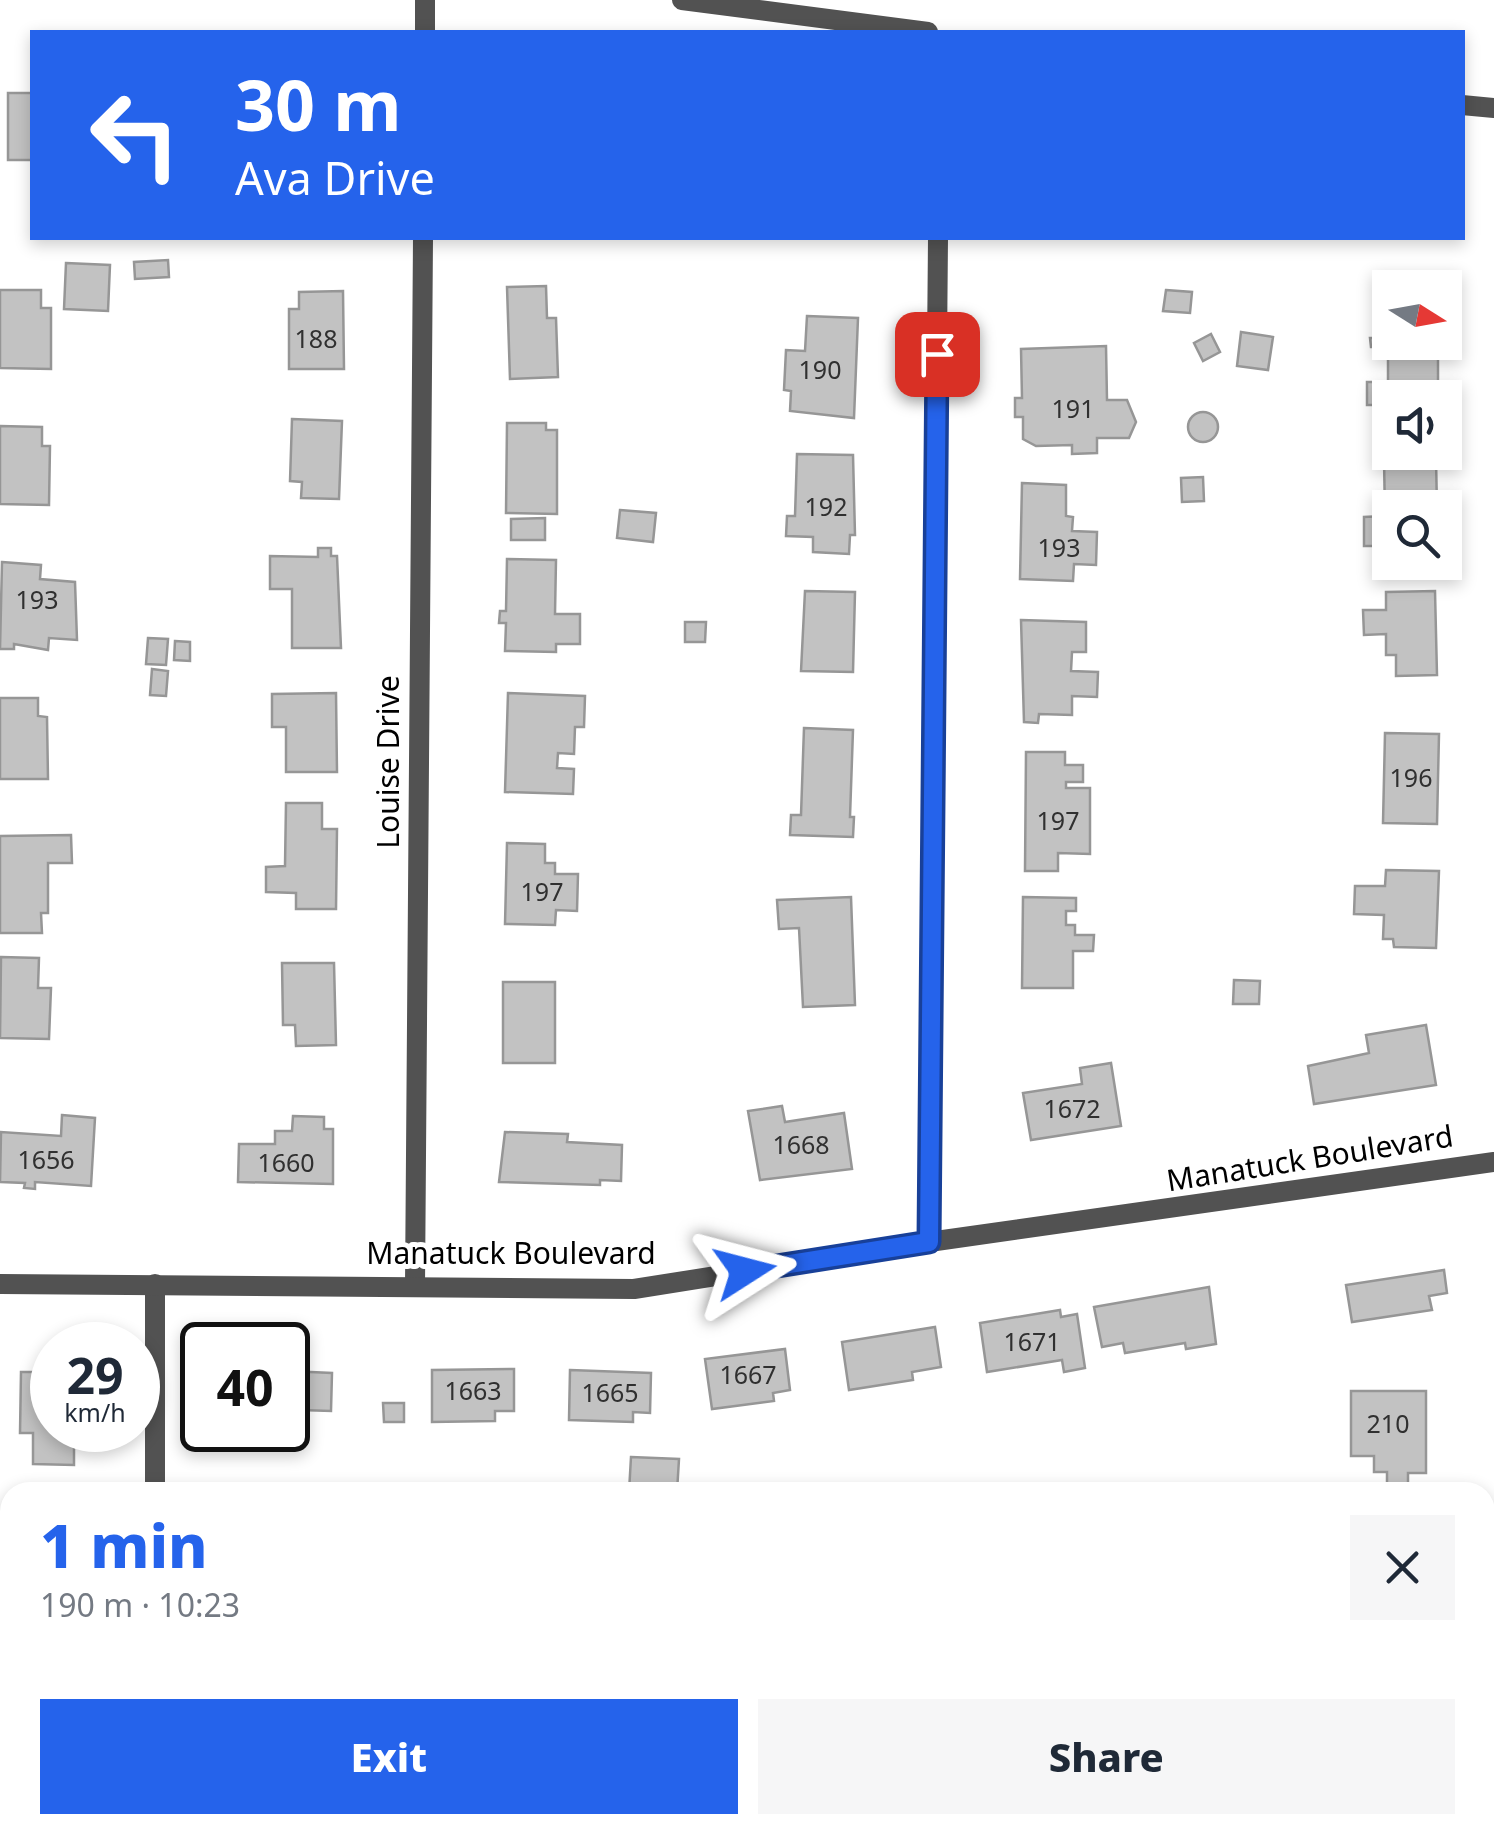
<!DOCTYPE html>
<html lang="en">
<head>
<meta charset="utf-8">
<style>
  :root { --surface:#fff; --page:#f6f6f7; --text:#1f2937; --muted:#747a83; --accent:#2563eb }
  body { margin:0; font-family:"Noto Sans",sans-serif; background:var(--page); color:var(--text); height:100vh; display:flex; flex-direction:column; font-size:38px; white-space:nowrap }
  * { box-sizing:border-box; margin:0 }
  p { font-size:32px; color:var(--muted) }
  .icon { flex:none; width:55px; height:55px; fill:none; stroke:currentColor; stroke-width:2; stroke-linecap:round; stroke-linejoin:round }
  .map { position:relative; flex:1; overflow:hidden }
  .panel { position:absolute; left:0px; top:1482px; width:1495px; height:352px; display:flex; flex-direction:column; background:var(--surface); border-radius:30px 30px 0 0; box-shadow:0 5px 15px #0003 }
  .panel>* { flex:none }
  .banner { position:absolute; left:30px; top:30px; width:1435px; height:210px; border-radius:0px; box-shadow:0 5px 15px #0003; background:#2563eb; color:#fff; overflow:hidden }
  .needle { width:65px; rotate:101deg }
  .fabs { position:absolute; left:1372px; top:270px; display:grid; gap:20px }
  .fabs a { display:grid; place-items:center; width:90px; height:90px; border-radius:0px; background:var(--surface); box-shadow:0 5px 15px #0003; font-size:50px }
  .speed { position:absolute; left:30px; top:1322px; display:flex; gap:20px; font-size:50px; font-weight:700; text-align:center }
  .speed>* { display:grid; place-content:center; width:130px; height:130px; border-radius:50%; background:var(--surface); box-shadow:0 5px 15px #0003; line-height:1 }
  .speed small { font-size:25px; font-weight:400 }
  .speed .limit { border:5px solid #111; border-radius:15px; background:#fff; color:#111 }
  .pin { position:absolute; display:grid; place-items:center; width:85px; height:85px; color:#fff; margin:-42px; border-radius:20px; box-shadow:0 5px 15px #0006 }
  .me { position:absolute; width:110px; margin:-55px; rotate:81deg; stroke-linejoin:round; filter:drop-shadow(0 0 8px #0008) }
  .turn { display:flex; align-items:center; gap:35px; height:210px; padding:0 40px; font-size:45px }
  .turn .icon { width:130px; height:130px; stroke-width:2.5 }
  .turn b { display:block; font-size:70px; line-height:85px }
  .round { display:grid; place-items:center; flex:none; width:105px; height:105px; border-radius:0px; background:var(--page) }
  .head { display:flex; align-items:center; justify-content:space-between; height:170px; padding:0 40px }
  h1 { font-size:60px; font-weight:800; line-height:75px; color:var(--accent) }
  .action { display:flex; gap:20px; margin-top:auto; padding:20px 40px }
  .action a { flex:1; height:115px; border-radius:0px; background:var(--accent); color:#fff; font-size:40px; font-weight:800; line-height:115px; text-align:center }
  .action a+a { background:var(--page); color:var(--text) }
  .map>svg:first-child { display:block }
  .building { fill:#c2c2c2; stroke:#969696; stroke-width:2.5 }
  .lines { fill:none; stroke-linecap:round; stroke-linejoin:round }
  .minor { stroke:#525252; stroke-width:20 }
  .tertiary { stroke:#525252; stroke-width:20 }
  .route-casing { stroke:#184099; stroke-width:25 }
  .route { stroke:#2563eb; stroke-width:18 }
  .labels { text-anchor:middle; stroke-width:10; stroke-linejoin:round; paint-order:stroke }
  .number-label { font-size:25px; fill:#303030 }
  .street-label { font-size:30px; fill:#000; stroke:#fff }
</style>
</head>
<body>
<div class="map">
<svg width="1494" height="1834" viewBox="0 0 1494 1834">
  <rect width="100%" height="100%" fill="#fff"/>
  <g class="building">
    <rect x="8" y="93" width="24" height="67"/>
    <path d="M 168,260 L 169,277 L 135,279 L 134,262 Z"/>
    <path d="M 66,263 L 110,265 L 108,311 L 64,309 Z"/>
    <path d="M 546,286 L 547,318 L 556,318 L 558,377 L 510,379 L 507,287 Z"/>
    <path d="M 0,290 L 41,290 L 41,308 L 51,308 L 51,369 L 0,368 Z"/>
    <path d="M 1166,290 L 1192,292 L 1190,313 L 1163,311 Z"/>
    <path d="M 343,291 L 344,369 L 289,369 L 289,309 L 299,309 L 299,292 Z"/>
    <path d="M 807,316 L 858,318 L 854,418 L 790,411 L 791,391 L 784,390 L 786,350 L 805,351 Z"/>
    <path d="M 1388,321 L 1390,342 L 1438,342 L 1438,398 L 1390,398 L 1390,405 L 1367,405 L 1367,382 L 1388,382 L 1388,347 L 1371,347 L 1370,338 L 1388,338 Z"/>
    <path d="M 1241,332 L 1273,337 L 1268,370 L 1237,366 Z"/>
    <path d="M 1211,334 L 1220,352 L 1203,361 L 1194,343 Z"/>
    <path d="M 1106,346 L 1107,400 L 1127,400 L 1136,422 L 1129,438 L 1097,438 L 1097,453 L 1072,454 L 1072,445 L 1036,446 L 1023,439 L 1023,417 L 1015,417 L 1015,398 L 1022,398 L 1021,349 Z"/>
    <circle cx="1203" cy="427" r="15"/>
    <path d="M 292,419 L 342,421 L 339,499 L 301,498 L 302,482 L 290,481 Z"/>
    <path d="M 507,423 L 546,423 L 546,430 L 557,430 L 557,514 L 506,513 Z"/>
    <path d="M 0,426 L 42,427 L 42,446 L 50,446 L 49,505 L 0,504 Z"/>
    <path d="M 797,454 L 853,455 L 855,535 L 850,535 L 849,554 L 813,552 L 813,537 L 786,536 L 787,516 L 795,516 Z"/>
    <path d="M 1384,459 L 1436,459 L 1437,508 L 1390,508 L 1390,546 L 1364,546 L 1364,517 L 1385,516 Z"/>
    <path d="M 1203,477 L 1204,501 L 1182,502 L 1181,478 Z"/>
    <path d="M 1022,483 L 1066,485 L 1066,516 L 1073,517 L 1072,531 L 1097,532 L 1096,565 L 1074,564 L 1073,581 L 1020,579 Z"/>
    <path d="M 620,510 L 656,513 L 653,542 L 617,538 Z"/>
    <path d="M 545,518 L 545,540 L 511,540 L 511,519 Z"/>
    <path d="M 318,548 L 331,548 L 331,556 L 337,556 L 341,648 L 292,648 L 292,589 L 270,589 L 270,556 L 318,557 Z"/>
    <path d="M 507,559 L 556,560 L 555,614 L 580,614 L 580,644 L 556,644 L 556,652 L 505,651 L 506,623 L 499,623 L 500,611 L 506,611 Z"/>
    <path d="M 2,562 L 41,565 L 40,579 L 75,582 L 77,640 L 49,638 L 48,650 L 14,644 L 14,649 L 0,649 Z"/>
    <path d="M 805,591 L 855,592 L 853,672 L 801,671 Z"/>
    <path d="M 1435,591 L 1437,675 L 1396,676 L 1396,655 L 1386,655 L 1386,634 L 1364,635 L 1363,610 L 1386,610 L 1386,592 Z"/>
    <path d="M 1021,620 L 1086,622 L 1086,652 L 1072,652 L 1071,671 L 1098,672 L 1097,697 L 1072,696 L 1072,715 L 1039,714 L 1038,723 L 1024,722 Z"/>
    <path d="M 685,622 L 706,622 L 705,642 L 685,642 Z"/>
    <path d="M 148,638 L 168,639 L 166,665 L 146,664 Z"/>
    <path d="M 175,641 L 190,642 L 190,661 L 174,660 Z"/>
    <path d="M 152,669 L 168,671 L 166,696 L 150,695 Z"/>
    <path d="M 336,693 L 337,772 L 286,772 L 286,727 L 272,727 L 272,694 Z"/>
    <path d="M 508,693 L 585,696 L 584,727 L 575,727 L 574,754 L 558,753 L 557,768 L 574,769 L 573,794 L 505,792 Z"/>
    <path d="M 0,698 L 38,698 L 38,716 L 47,717 L 48,779 L 0,779 Z"/>
    <path d="M 804,728 L 853,730 L 850,817 L 854,817 L 853,837 L 790,835 L 791,815 L 801,815 Z"/>
    <path d="M 1385,733 L 1439,734 L 1437,824 L 1383,823 Z"/>
    <path d="M 1026,752 L 1065,752 L 1065,765 L 1083,765 L 1083,782 L 1066,782 L 1066,788 L 1090,788 L 1090,854 L 1058,853 L 1058,871 L 1025,871 Z"/>
    <path d="M 286,803 L 322,803 L 322,829 L 337,829 L 336,909 L 296,909 L 296,893 L 266,892 L 266,867 L 285,866 Z"/>
    <path d="M 71,835 L 72,863 L 48,863 L 48,913 L 41,913 L 42,933 L 0,933 L 0,836 Z"/>
    <path d="M 507,843 L 545,844 L 545,863 L 555,863 L 555,874 L 578,874 L 577,911 L 556,910 L 555,925 L 505,924 Z"/>
    <path d="M 1386,870 L 1439,871 L 1436,948 L 1394,947 L 1393,939 L 1383,939 L 1384,915 L 1354,914 L 1355,886 L 1385,886 Z"/>
    <path d="M 851,897 L 855,1005 L 803,1007 L 799,928 L 779,929 L 777,900 Z"/>
    <path d="M 1023,897 L 1076,898 L 1076,911 L 1066,911 L 1066,925 L 1075,925 L 1075,935 L 1094,935 L 1093,951 L 1073,951 L 1073,988 L 1022,988 Z"/>
    <path d="M 1,957 L 39,958 L 38,988 L 51,988 L 49,1039 L 0,1038 Z"/>
    <path d="M 282,963 L 334,963 L 336,1045 L 296,1046 L 295,1025 L 283,1025 Z"/>
    <path d="M 1234,980 L 1260,981 L 1259,1004 L 1233,1004 Z"/>
    <rect x="503" y="982" width="52" height="81"/>
    <path d="M 1426,1025 L 1436,1085 L 1314,1104 L 1308,1066 L 1369,1053 L 1366,1035 Z"/>
    <path d="M 1111,1063 L 1121,1126 L 1031,1140 L 1023,1093 L 1082,1084 L 1080,1068 Z"/>
    <path d="M 782,1106 L 785,1122 L 844,1113 L 852,1169 L 760,1180 L 748,1111 Z"/>
    <path d="M 62,1115 L 95,1118 L 91,1186 L 35,1182 L 35,1189 L 24,1188 L 25,1183 L 0,1182 L 1,1132 L 61,1136 Z"/>
    <path d="M 293,1116 L 324,1117 L 324,1129 L 333,1129 L 333,1184 L 238,1182 L 239,1144 L 275,1144 L 275,1131 L 292,1131 Z"/>
    <path d="M 505,1132 L 568,1134 L 567,1142 L 622,1145 L 621,1181 L 600,1180 L 600,1185 L 499,1182 Z"/>
    <path d="M 1444,1270 L 1447,1293 L 1429,1296 L 1432,1310 L 1352,1322 L 1346,1285 Z"/>
    <path d="M 1209,1287 L 1216,1344 L 1186,1349 L 1185,1343 L 1125,1353 L 1123,1343 L 1102,1347 L 1094,1307 Z"/>
    <path d="M 1060,1310 L 1061,1317 L 1077,1314 L 1085,1368 L 1064,1372 L 1062,1360 L 987,1372 L 980,1323 Z"/>
    <path d="M 935,1327 L 941,1367 L 912,1372 L 913,1380 L 849,1390 L 842,1342 Z"/>
    <path d="M 785,1349 L 790,1390 L 773,1393 L 774,1401 L 712,1409 L 705,1359 Z"/>
    <path d="M 514,1369 L 514,1411 L 495,1411 L 495,1421 L 432,1422 L 432,1370 Z"/>
    <path d="M 570,1370 L 651,1373 L 650,1413 L 633,1412 L 633,1422 L 569,1420 Z"/>
    <path d="M 288,1371 L 332,1373 L 331,1411 L 300,1410 L 300,1422 L 288,1422 Z"/>
    <path d="M 21,1372 L 52,1372 L 52,1430 L 74,1430 L 74,1465 L 33,1464 L 33,1433 L 20,1433 Z"/>
    <path d="M 1351,1391 L 1426,1391 L 1426,1473 L 1408,1473 L 1408,1486 L 1387,1486 L 1387,1472 L 1374,1472 L 1374,1456 L 1351,1456 Z"/>
    <path d="M 383,1403 L 404,1403 L 404,1422 L 384,1422 Z"/>
    <path d="M 243,1430 L 274,1430 L 274,1437 L 242,1437 Z"/>
    <path d="M 631,1457 L 679,1459 L 677,1492 L 629,1492 Z"/>
  </g>
  <g class="lines">
    <g class="minor">
      <path d="M 682,0 L 928,32"/>
      <path d="M 425,32 L 425,0"/>
      <path d="M 1462,105 L 1494,108"/>
      <path d="M 929,1242 L 938,238"/>
      <path d="M 415,1286 L 423,238"/>
      <path d="M 155,1492 L 155,1284"/>
      <path d="M 0,1833 L 1494,1830"/>
    </g>
    <path class="tertiary" d="M 0,1284 L 634,1289 L 929,1242 L 1494,1162"/>
  </g>
  <g class="lines">
    <defs>
      <path id="route" d="M 745,1271 L 929,1242 L 937,354"/>
    </defs>
    <use href="#route" class="route-casing"/>
    <use href="#route" class="route"/>
  </g>
  <g class="labels">
    <g class="number-label">
      <text x="316" y="348">188</text>
      <text x="820" y="379">190</text>
      <text x="1073" y="418">191</text>
      <text x="826" y="516">192</text>
      <text x="1059" y="557">193</text>
      <text x="37" y="609">193</text>
      <text x="1411" y="787">196</text>
      <text x="1058" y="830">197</text>
      <text x="542" y="901">197</text>
      <text x="1072" y="1118">1672</text>
      <text x="801" y="1154">1668</text>
      <text x="46" y="1169">1656</text>
      <text x="286" y="1172">1660</text>
      <text x="1032" y="1351">1671</text>
      <text x="748" y="1384">1667</text>
      <text x="473" y="1400">1663</text>
      <text x="610" y="1402">1665</text>
      <text x="1388" y="1433">210</text>
    </g>
    <g class="street-label">
      <text transform="translate(389 762) rotate(-90)" y="10">Louise Drive</text>
      <text transform="translate(1310 1159) rotate(-9)" y="10">Manatuck Boulevard</text>
      <text x="511" y="1264">Manatuck Boulevard</text>
    </g>
  </g>
</svg>
<div class="fabs">
<a><svg class="needle" viewBox="-14 -14 28 28"><path d="M0-13l5 13h-10z" fill="#e53935"/><path d="M0 13l5-13h-10z" fill="#747a83"/></svg></a>
<a><svg class="icon" aria-label="sound" viewBox="0 0 24 24"><path d="M4 9h4l5-4v14l-5-4H4zM17 9q2 3 0 6"/></svg></a>
<a><svg class="icon" aria-label="search" viewBox="0 0 24 24"><circle cx="10" cy="10" r="6"/><path d="M15 15l6 6"/></svg></a>
</div>
<div class="speed"><div>29<small>km/h</small></div><div class="limit">40</div></div>
<div class="pin" style="left:937px;top:354px;background:#d93025"><svg class="icon" aria-label="arrive" viewBox="0 0 24 24"><path d="M6 21V4h12l-3 4 3 4H6"/></svg></div>
<svg class="me" style="left:745px;top:1271px" viewBox="-20 -20 40 40"><path d="M0-17L14 15 0 8-14 15z" fill="#2563eb" stroke="#fff" stroke-width="4"/></svg>
<div class="banner">
<div class="turn"><svg class="icon" aria-label="left" viewBox="0 0 24 24"><path d="M17 20v-9H6M10 6l-5 5 5 5"/></svg><div><b>30 m</b>Ava Drive</div></div>
</div>
<section class="panel">
<div class="head"><div><h1>1 min</h1><p>190 m · 10:23</p></div><a class="round"><svg class="icon" aria-label="close" viewBox="0 0 24 24"><path d="M6 6l12 12M18 6L6 18"/></svg></a></div>
<div class="action"><a>Exit</a><a>Share</a></div>
</section>
</div>
</body>
</html>
